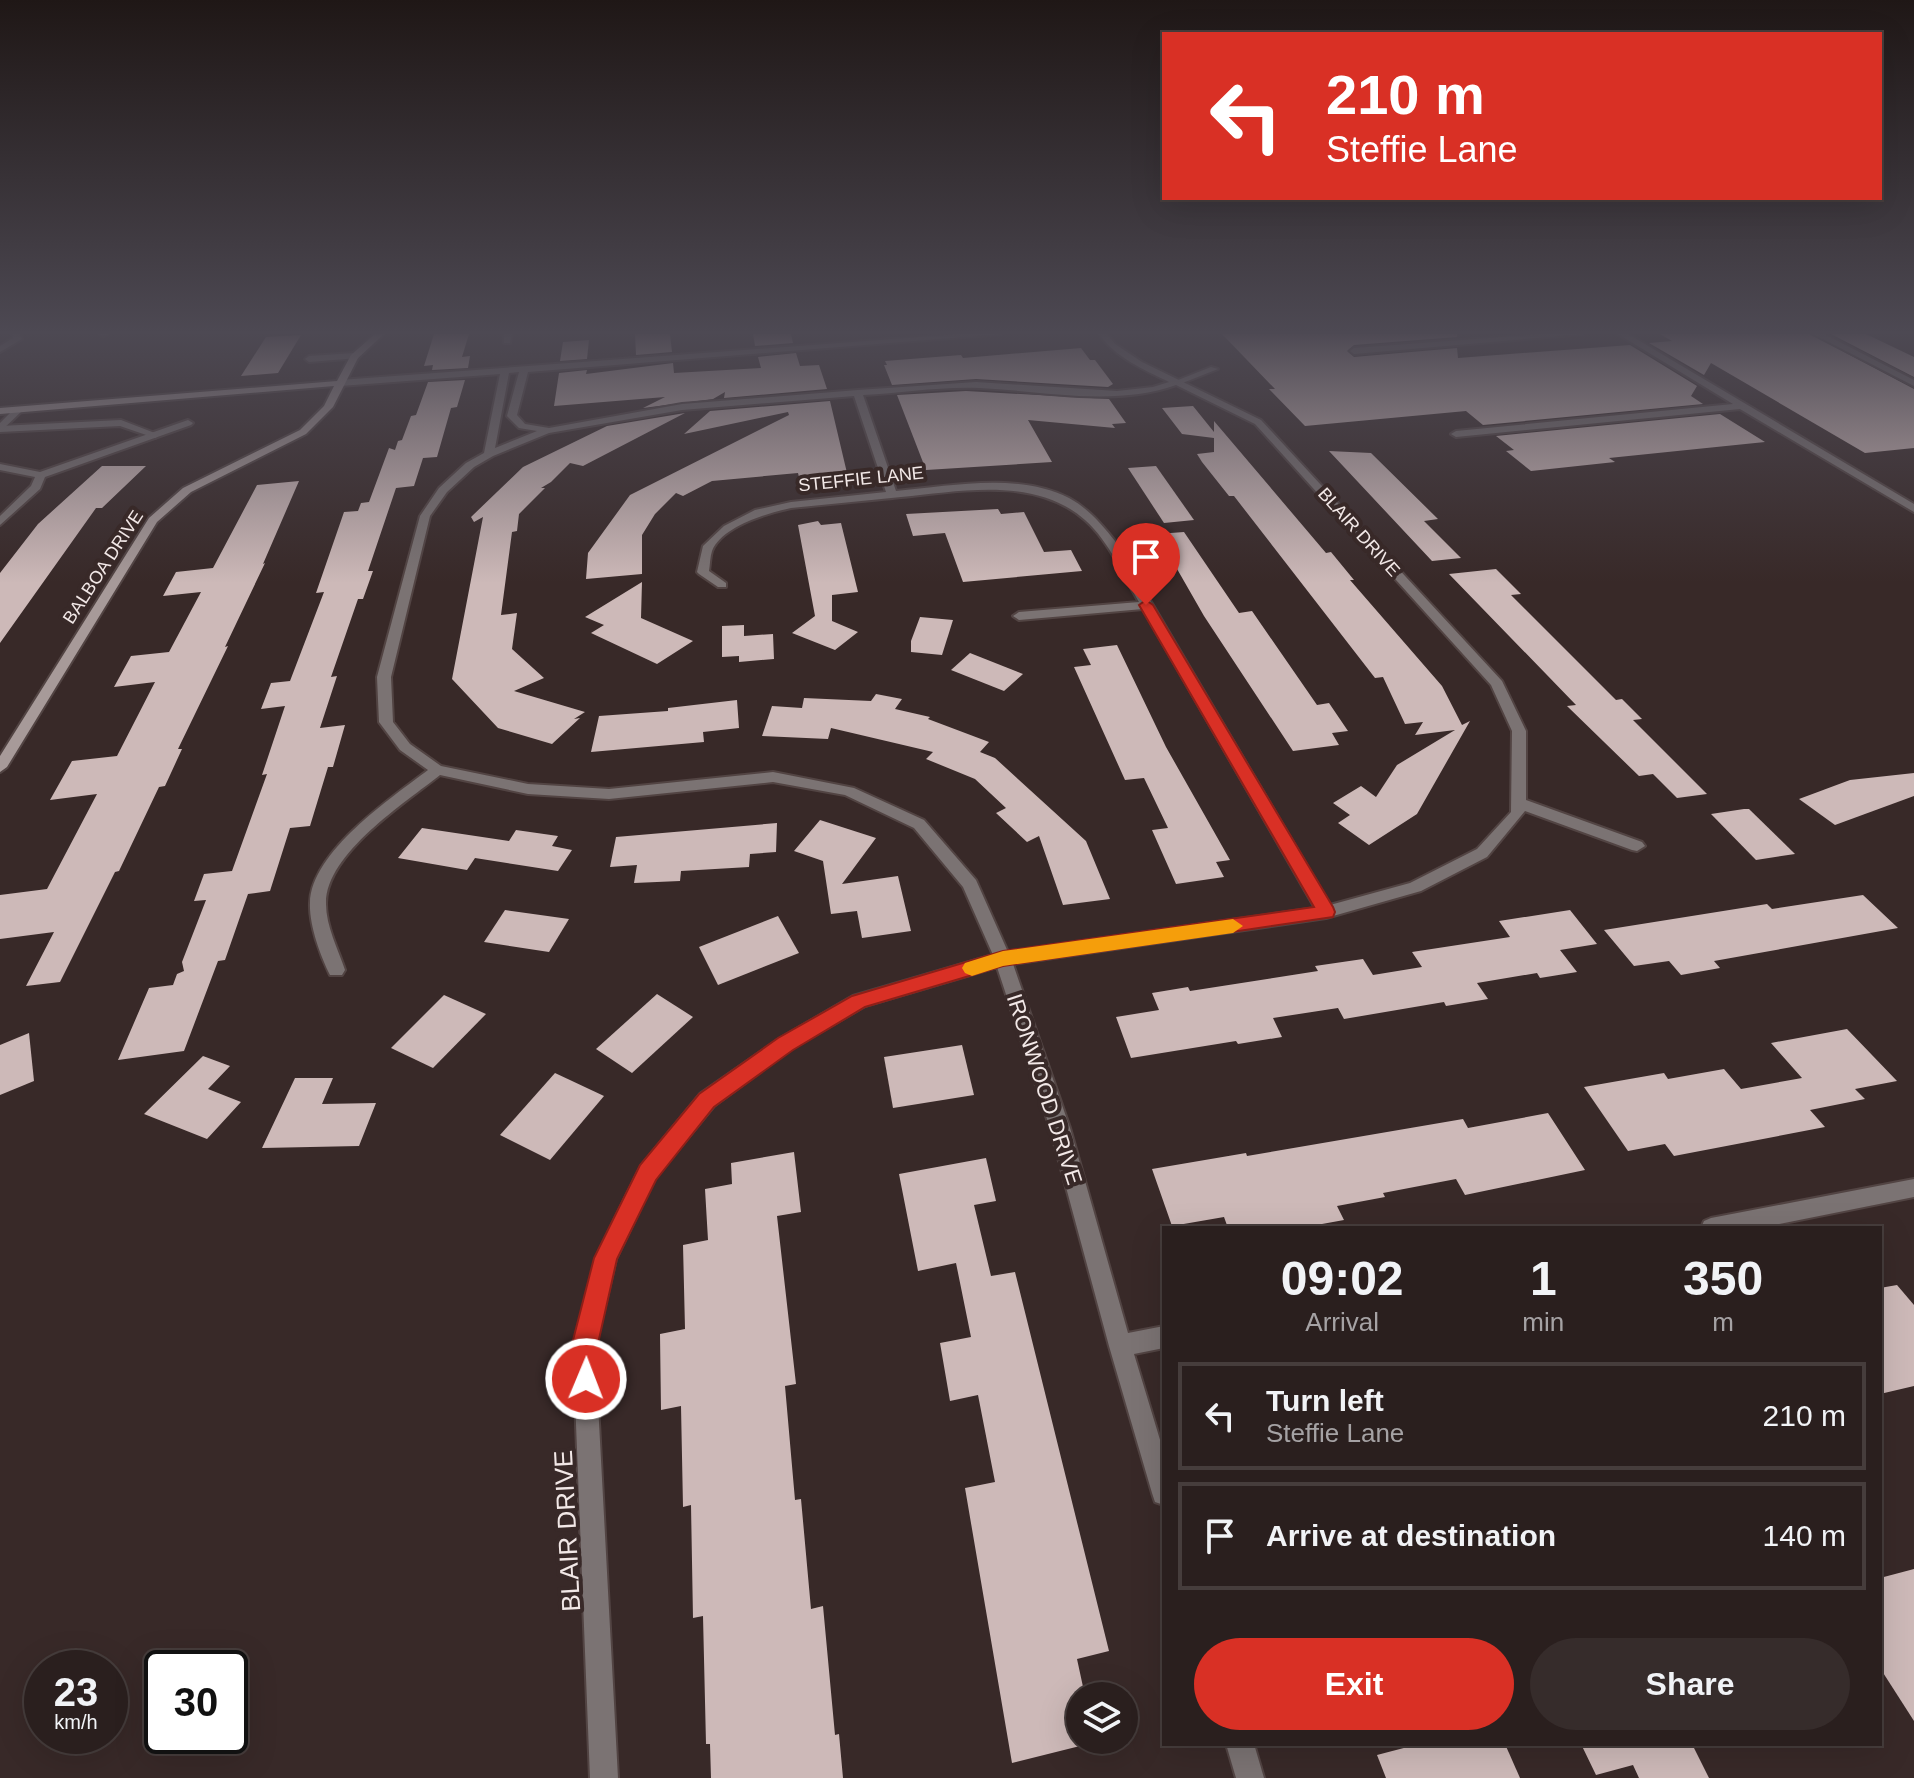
<!DOCTYPE html>
<html lang="en">
<head>
<meta charset="utf-8">
<style>
  :root { --surface:#2a1f1e; --page:#362c2b; --text:#f1f3f6; --muted:#a5a2a4; --line:#463d3c; --accent:#d93025 }
  body { margin:0; font-family:Helvetica,sans-serif; background:var(--page); color:var(--text); height:100vh; display:flex; flex-direction:column; font-size:30px; white-space:nowrap }
  * { box-sizing:border-box; margin:0 }
  p { font-size:26px; color:var(--muted) }
  .icon { flex:none; width:44px; height:44px; fill:none; stroke:currentColor; stroke-width:2; stroke-linecap:round; stroke-linejoin:round }
  .map { position:relative; flex:1; overflow:hidden }
  .side { position:absolute; left:1162px; top:1226px; width:720px; height:520px; display:flex; flex-direction:column; background:var(--surface); border-radius:0px; box-shadow:0 8px 32px #0002,0 0 0 2px var(--line) }
  .side>* { flex:none }
  .guide { position:absolute; left:1162px; top:32px; width:720px; height:168px; border-radius:0px; box-shadow:0 8px 32px #0002,0 0 0 2px var(--line); background:#d93025; color:#fff; overflow:hidden }
  .buttons { position:absolute; left:1066px; top:1682px; display:grid; gap:16px }
  .buttons a { display:grid; place-items:center; width:72px; height:72px; border-radius:50%; background:var(--surface); box-shadow:0 8px 32px #0002,0 0 0 2px var(--line); font-size:40px }
  .speed { position:absolute; left:24px; top:1650px; display:flex; gap:16px; font-size:40px; font-weight:700; text-align:center }
  .speed>* { display:grid; place-content:center; width:104px; height:104px; border-radius:50%; background:var(--surface); box-shadow:0 8px 32px #0002,0 0 0 2px var(--line); line-height:1 }
  .speed small { font-size:20px; font-weight:400 }
  .speed .limit { border:4px solid #111; border-radius:12px; background:#fff; color:#111 }
  .pin { position:absolute; display:grid; place-items:center; width:68px; height:68px; color:#fff; margin:-82px -34px; border-radius:50% 50% 50% 0; rotate:-45deg; box-shadow:0 0 8px #0007 }
  .pin .icon { rotate:45deg }
  .me { position:absolute; width:88px; margin:-44px; rotate:1deg; stroke-linejoin:round; filter:drop-shadow(0 0 6px #0008) }
  .turn { display:flex; align-items:center; gap:28px; height:168px; padding:0 32px; font-size:36px }
  .turn .icon { width:104px; height:104px; stroke-width:2.5 }
  .turn b { display:block; font-size:56px; line-height:68px }
  .eta { display:flex; justify-content:space-evenly; align-items:center; height:136px; text-align:center }
  .eta b { font-size:48px; font-weight:600; line-height:56px }
  .primary-button { display:flex; gap:16px; margin-top:auto; padding:16px 32px }
  .primary-button a { flex:1; height:92px; border-radius:48px; background:var(--accent); color:#fff; font-size:32px; font-weight:600; line-height:92px; text-align:center }
  .primary-button a+a { background:var(--page); color:var(--text) }
  ul { padding:0; list-style:none }
  li { display:flex; align-items:center; gap:24px; height:108px; margin:0 16px 12px; padding:0 16px; border:4px solid var(--line); border-radius:0px }
  li div { flex:1 }
  li b { display:block; font-size:30px }
  li em { font-style:normal }
  .map>svg:first-child { display:block }
  .building { fill:#cdb9b8 }
  .lines { fill:none; stroke-linecap:round; stroke-linejoin:round }
  .lane-casing { stroke:#524443; stroke-width:4 }
  .street-casing { stroke:#524443; stroke-width:4 }
  .secondary-casing { stroke:#524443; stroke-width:4 }
  .lane { fill:#7b7373; fill-rule:evenodd }
  .street { fill:#7b7373; fill-rule:evenodd }
  .secondary { fill:#a79a99; fill-rule:evenodd }
  .route { fill:#d93025; stroke:#8d1f18; stroke-width:2 }
  .slow { fill:#f59e0b }
  .labels { text-anchor:middle; stroke-width:8; stroke-linejoin:round; paint-order:stroke }
  .far-street-label { font-size:18px; fill:#f2e8e7; stroke:#382928 }
  .street-label { font-size:22px; fill:#f2e8e7; stroke:#382928 }
  .near-street-label { font-size:26px; fill:#f2e8e7; stroke:#382928 }
</style>
</head>
<body>
<div class="map">
<svg width="1914" height="1778" viewBox="0 0 1914 1778">
  <rect width="100%" height="100%" fill="#382928"/>
  <g class="building">
    <path d="M 434,334 L 469,334 L 462,357 L 470,356 L 468,368 L 432,370 L 433,365 L 424,366 Z"/>
    <path d="M 635,334 L 670,334 L 672,352 L 636,355 Z"/>
    <path d="M 753,334 L 791,334 L 793,343 L 755,346 Z"/>
    <path d="M 1222,334 L 1457,334 L 1457,337 L 1354,345 L 1347,351 L 1354,357 L 1457,348 L 1458,358 L 1630,345 L 1697,386 L 1691,396 L 1703,404 L 1483,425 L 1466,411 L 1305,426 L 1269,389 L 1275,389 Z"/>
    <path d="M 1660,334 L 1810,334 L 1914,389 L 1914,448 L 1865,453 L 1711,363 L 1704,375 L 1649,343 L 1672,341 Z"/>
    <path d="M 1831,334 L 1866,334 L 1914,357 L 1914,377 Z"/>
    <path d="M 301,335 L 278,373 L 241,376 L 266,337 Z"/>
    <path d="M 589,340 L 587,359 L 560,361 L 563,342 Z"/>
    <path d="M 1081,348 L 1090,360 L 1095,360 L 1113,384 L 1108,387 L 976,379 L 892,385 L 884,365 L 887,365 L 885,361 L 961,355 L 963,358 Z"/>
    <path d="M 796,353 L 800,366 L 819,365 L 827,389 L 724,398 L 725,392 L 713,399 L 643,408 L 665,397 L 554,406 L 559,373 L 587,370 L 586,374 L 673,363 L 674,373 L 761,368 L 758,357 Z"/>
    <path d="M 465,380 L 457,407 L 451,408 L 437,457 L 423,458 L 414,486 L 396,488 L 368,571 L 373,571 L 363,599 L 358,599 L 331,677 L 337,676 L 320,728 L 345,725 L 333,767 L 328,767 L 310,826 L 290,828 L 270,891 L 248,894 L 225,960 L 218,961 L 184,1051 L 118,1060 L 149,988 L 173,985 L 177,974 L 184,971 L 182,962 L 206,900 L 194,901 L 204,874 L 232,871 L 267,774 L 262,775 L 285,706 L 261,709 L 271,683 L 290,681 L 324,592 L 316,593 L 344,512 L 358,511 L 361,503 L 369,502 L 389,448 L 395,450 L 398,441 L 402,440 L 411,416 L 416,415 L 428,382 Z"/>
    <path d="M 966,391 L 1109,399 L 1126,423 L 1112,424 L 1115,428 L 1028,420 L 1052,462 L 926,470 L 897,395 Z"/>
    <path d="M 830,401 L 847,473 L 826,475 L 827,479 L 800,481 L 798,473 L 712,481 L 683,496 L 676,493 L 655,514 L 642,535 L 642,574 L 586,579 L 588,553 L 630,495 L 789,415 L 788,412 L 684,434 L 710,411 Z"/>
    <path d="M 1193,406 L 1214,432 L 1214,421 L 1326,553 L 1331,552 L 1354,580 L 1350,580 L 1442,686 L 1462,725 L 1470,721 L 1417,814 L 1369,845 L 1338,823 L 1350,815 L 1333,803 L 1361,786 L 1376,797 L 1397,765 L 1455,730 L 1415,735 L 1423,722 L 1405,724 L 1383,677 L 1375,678 L 1234,496 L 1229,496 L 1202,462 L 1197,454 L 1214,452 L 1214,438 L 1182,434 L 1162,408 Z"/>
    <path d="M 685,413 L 583,466 L 570,463 L 551,482 L 541,488 L 545,488 L 519,514 L 517,531 L 512,532 L 501,615 L 517,613 L 512,649 L 544,678 L 514,691 L 585,712 L 574,719 L 580,718 L 552,744 L 498,728 L 452,679 L 483,517 L 474,522 L 471,517 L 523,467 L 607,426 Z"/>
    <path d="M 1720,414 L 1765,442 L 1609,458 L 1615,462 L 1531,471 L 1506,451 L 1514,450 L 1496,436 Z"/>
    <path d="M 1329,451 L 1371,453 L 1438,519 L 1424,521 L 1461,558 L 1432,561 Z"/>
    <path d="M 102,466 L 146,466 L 102,508 L 96,508 L 0,643 L 0,573 L 38,524 Z"/>
    <path d="M 1156,466 L 1194,520 L 1164,523 L 1128,468 Z"/>
    <path d="M 299,481 L 263,564 L 265,563 L 225,647 L 228,646 L 178,749 L 182,749 L 165,786 L 159,787 L 119,871 L 115,872 L 60,982 L 26,986 L 54,932 L 0,939 L 0,895 L 47,889 L 97,794 L 50,800 L 72,761 L 117,756 L 155,682 L 114,687 L 131,656 L 169,652 L 201,592 L 163,596 L 176,572 L 213,568 L 257,485 Z"/>
    <path d="M 998,509 L 1001,514 L 1024,512 L 1044,552 L 1071,550 L 1082,571 L 963,582 L 945,533 L 913,536 L 906,514 Z"/>
    <path d="M 818,521 L 821,525 L 841,523 L 858,592 L 832,595 L 832,621 L 858,632 L 835,650 L 792,633 L 815,616 L 798,525 Z"/>
    <path d="M 1184,532 L 1239,613 L 1252,611 L 1317,705 L 1329,703 L 1348,731 L 1332,733 L 1339,745 L 1293,751 L 1204,616 L 1157,534 Z"/>
    <path d="M 1496,569 L 1521,594 L 1511,595 L 1616,700 L 1622,699 L 1642,719 L 1633,720 L 1707,794 L 1677,798 L 1653,774 L 1639,776 L 1567,706 L 1576,705 L 1449,574 Z"/>
    <path d="M 642,582 L 641,618 L 693,641 L 657,664 L 591,633 L 604,625 L 585,617 Z"/>
    <path d="M 920,617 L 953,620 L 942,655 L 911,652 L 911,641 Z"/>
    <path d="M 744,625 L 744,636 L 773,634 L 774,659 L 739,662 L 739,656 L 722,657 L 722,626 Z"/>
    <path d="M 1117,645 L 1166,747 L 1230,860 L 1216,862 L 1224,877 L 1176,884 L 1152,830 L 1168,828 L 1144,778 L 1125,780 L 1074,667 L 1091,665 L 1083,649 Z"/>
    <path d="M 970,653 L 1023,674 L 1004,691 L 951,670 Z"/>
    <path d="M 876,694 L 902,699 L 895,709 L 930,717 L 928,719 L 989,742 L 980,752 L 995,758 L 1086,841 L 1110,899 L 1063,905 L 1039,836 L 1027,842 L 996,813 L 1006,808 L 975,779 L 926,759 L 933,752 L 831,728 L 828,739 L 762,736 L 772,706 L 802,708 L 804,698 L 871,701 Z"/>
    <path d="M 737,700 L 739,728 L 703,732 L 704,742 L 591,752 L 599,716 L 668,711 L 668,708 Z"/>
    <path d="M 1914,773 L 1914,796 L 1835,825 L 1799,799 L 1850,780 Z"/>
    <path d="M 1744,809 L 1749,809 L 1795,854 L 1756,860 L 1711,814 Z"/>
    <path d="M 820,820 L 876,838 L 842,884 L 898,876 L 911,931 L 862,938 L 857,911 L 831,914 L 823,861 L 794,851 Z"/>
    <path d="M 777,823 L 776,852 L 750,854 L 749,867 L 681,871 L 680,881 L 634,883 L 637,865 L 610,867 L 616,837 Z"/>
    <path d="M 422,828 L 509,841 L 516,830 L 558,836 L 552,846 L 572,850 L 558,871 L 475,858 L 467,870 L 398,858 Z"/>
    <path d="M 1863,895 L 1898,928 L 1714,961 L 1720,968 L 1681,975 L 1669,961 L 1634,966 L 1604,930 L 1767,904 L 1772,909 Z"/>
    <path d="M 505,910 L 569,919 L 549,952 L 484,942 Z"/>
    <path d="M 1570,910 L 1597,944 L 1560,950 L 1577,972 L 1540,978 L 1537,973 L 1477,983 L 1488,999 L 1446,1006 L 1444,1002 L 1344,1019 L 1338,1008 L 1273,1018 L 1282,1037 L 1238,1044 L 1236,1041 L 1131,1058 L 1116,1017 L 1159,1010 L 1152,993 L 1188,987 L 1190,991 L 1318,971 L 1315,966 L 1363,959 L 1373,975 L 1422,967 L 1412,952 L 1510,937 L 1499,921 Z"/>
    <path d="M 778,916 L 799,953 L 718,985 L 699,947 Z"/>
    <path d="M 657,994 L 693,1017 L 632,1073 L 596,1049 Z"/>
    <path d="M 444,995 L 486,1014 L 433,1068 L 391,1048 Z"/>
    <path d="M 1847,1029 L 1897,1081 L 1855,1089 L 1865,1099 L 1810,1110 L 1825,1127 L 1674,1156 L 1665,1144 L 1628,1151 L 1584,1087 L 1664,1073 L 1668,1079 L 1724,1069 L 1741,1089 L 1802,1078 L 1771,1043 Z"/>
    <path d="M 29,1033 L 34,1081 L 0,1095 L 0,1045 Z"/>
    <path d="M 962,1045 L 974,1095 L 893,1108 L 884,1057 Z"/>
    <path d="M 203,1056 L 230,1066 L 208,1089 L 241,1102 L 207,1139 L 144,1114 Z"/>
    <path d="M 555,1073 L 604,1096 L 550,1160 L 500,1135 Z"/>
    <path d="M 295,1078 L 333,1078 L 322,1104 L 376,1103 L 359,1146 L 262,1148 Z"/>
    <path d="M 1548,1113 L 1585,1170 L 1465,1195 L 1456,1179 L 1383,1193 L 1385,1197 L 1337,1206 L 1344,1220 L 1300,1228 L 1228,1228 L 1224,1217 L 1172,1226 L 1152,1169 L 1246,1153 L 1247,1156 L 1463,1119 L 1468,1128 Z"/>
    <path d="M 794,1152 L 801,1212 L 777,1216 L 796,1384 L 785,1386 L 795,1500 L 801,1499 L 811,1609 L 823,1606 L 835,1735 L 839,1734 L 843,1778 L 711,1778 L 710,1744 L 706,1744 L 703,1616 L 693,1618 L 691,1505 L 683,1507 L 681,1406 L 661,1410 L 660,1334 L 685,1329 L 683,1245 L 708,1240 L 705,1189 L 732,1184 L 731,1163 Z"/>
    <path d="M 986,1158 L 996,1201 L 974,1205 L 991,1276 L 1015,1272 L 1109,1651 L 1077,1659 L 1085,1696 L 1080,1696 L 1080,1746 L 1012,1763 L 965,1488 L 995,1482 L 978,1395 L 950,1401 L 940,1343 L 971,1337 L 956,1263 L 918,1271 L 899,1174 Z"/>
    <path d="M 1897,1285 L 1914,1305 L 1914,1386 L 1880,1394 L 1880,1288 Z"/>
    <path d="M 1914,1569 L 1914,1721 L 1880,1668 L 1880,1578 Z"/>
    <path d="M 1419,1744 L 1505,1744 L 1520,1778 L 1386,1778 L 1377,1755 Z"/>
    <path d="M 1581,1744 L 1692,1744 L 1709,1778 L 1639,1778 L 1633,1765 L 1596,1775 Z"/>
  </g>
  <g class="lines">
    <defs>
      <g id="lane">
        <path d="M 99,334 L 108,334 L 104,336 Z"/>
        <path d="M 355,353 L 359,356 L 358,358 L 309,362 L 305,359 L 309,356 Z"/>
        <path d="M 1211,367 L 1218,369 L 1180,384 L 1173,382 Z"/>
        <path d="M 121,420 L 160,435 L 155,438 L 120,426 L 0,432 L 0,426 Z"/>
      </g>
      <g id="street">
        <path d="M 12,334 L 20,334 L 22,339 L 0,352 L 0,346 L 13,338 Z"/>
        <path d="M 504,334 L 512,334 L 510,343 L 504,343 Z"/>
        <path d="M 960,334 L 1001,334 L 528,372 L 517,415 L 525,424 L 549,428 L 682,404 L 858,390 L 976,382 L 1117,391 L 1153,387 L 1169,382 C 1143,369 1116,358 1099,334 L 1107,334 L 1115,344 L 1142,362 L 1261,420 L 1502,681 L 1526,731 L 1526,800 L 1642,842 L 1645,846 L 1637,851 L 1632,850 L 1525,811 L 1487,857 L 1421,891 L 1326,918 L 1013,964 L 1070,1128 L 1128,1333 L 1164,1326 L 1164,1348 L 1134,1354 L 1164,1453 L 1164,1505 L 1155,1502 L 1152,1493 L 1109,1346 L 1050,1128 L 997,967 L 865,1006 L 791,1049 L 714,1106 L 655,1178 L 616,1259 L 595,1348 L 618,1778 L 590,1778 L 573,1348 L 599,1251 L 641,1166 L 700,1094 L 779,1039 L 853,996 L 993,955 L 963,887 L 914,828 L 845,795 L 773,782 L 609,799 L 528,794 L 440,775 C 405,803 325,854 326,904 C 326,926 338,949 345,970 L 342,975 L 330,975 C 320,955 309,924 310,903 C 311,852 391,798 428,770 L 400,750 L 379,722 L 377,677 L 420,516 L 439,488 L 466,463 L 484,453 L 500,374 L 340,386 L 336,383 L 340,380 ZM 519,372 L 507,416 L 519,428 L 537,431 L 495,448 L 509,373 ZM 1176,385 L 1255,424 L 1491,685 L 1512,731 L 1511,812 L 1477,849 L 1410,883 L 1330,905 L 1115,541 C 1102,525 1088,508 1069,498 C 1018,472 951,486 896,491 L 863,395 C 902,393 942,386 980,388 C 1044,391 1114,407 1176,385 ZM 854,396 L 886,492 L 791,502 L 755,510 L 724,526 L 703,546 L 697,572 L 699,574 L 718,587 L 726,587 L 726,583 L 709,571 C 710,565 710,557 712,551 C 722,526 768,513 791,508 C 828,504 865,501 901,497 C 961,491 1036,476 1085,520 C 1109,541 1123,575 1139,602 L 1019,612 L 1013,616 L 1019,620 L 1143,609 L 1315,908 L 1008,952 L 976,880 L 924,820 L 854,788 L 773,772 L 609,789 L 528,784 L 441,766 L 410,744 L 393,722 L 391,677 L 430,516 L 447,492 L 474,467 L 493,456 L 549,433 L 682,410 Z"/>
        <path d="M 1542,334 L 1582,334 L 1354,354 L 1350,351 L 1354,348 Z"/>
        <path d="M 1618,334 L 1628,334 L 1914,504 L 1914,512 L 1740,409 L 1456,437 L 1451,434 L 1456,431 L 1733,404 Z"/>
        <path d="M 1813,334 L 1824,334 L 1914,380 L 1914,386 Z"/>
        <path d="M 15,408 L 23,410 L 0,432 L 0,423 Z"/>
        <path d="M 188,420 L 193,423 L 191,425 L 45,477 L 40,489 L 0,525 L 0,516 L 31,486 L 35,477 L 0,470 L 0,464 L 40,472 Z"/>
        <path d="M 1914,1179 L 1914,1197 L 1759,1228 L 1701,1228 L 1704,1221 L 1711,1218 Z"/>
        <path d="M 1226,1744 L 1254,1744 L 1264,1778 L 1236,1778 Z"/>
      </g>
      <path id="secondary" d="M 375,334 L 384,334 L 358,358 L 333,407 L 306,434 L 191,492 L 157,522 L 7,767 L 0,772 L 0,756 L 149,518 L 183,488 L 300,430 L 324,406 L 334,386 L 0,414 L 0,408 L 337,381 L 351,355 Z"/>
    </defs>
    <use href="#lane" class="lane-casing"/>
    <use href="#street" class="street-casing"/>
    <use href="#secondary" class="secondary-casing"/>
    <use href="#lane" class="lane"/>
    <use href="#street" class="street"/>
    <use href="#secondary" class="secondary"/>
  </g>
  <linearGradient id="sky" x2="0" y2="1"><stop stop-color="#1f1716"/><stop offset="0.57" stop-color="#4d4953"/><stop offset="1" stop-color="#4d4953" stop-opacity="0"/></linearGradient>
  <rect width="1914" height="583" fill="url(#sky)"/>
  <path class="route" d="M 1146,600 L 1153,605 L 1333,907 L 1335,912 L 1333,917 L 1003,966 L 865,1007 L 793,1050 L 714,1107 L 656,1180 L 617,1259 L 597,1348 L 599,1379 L 595,1388 L 586,1392 L 577,1388 L 573,1379 L 571,1348 L 594,1258 L 640,1165 L 699,1094 L 778,1038 L 852,996 L 1003,951 L 1314,907 L 1139,605 Z"/>
  <path class="slow" d="M 1233,919 L 1243,926 L 1233,933 L 1003,966 L 972,976 L 965,973 L 962,968 L 965,963 L 1003,951 Z"/>
  <g class="labels">
    <g class="far-street-label">
      <text transform="translate(861 479) rotate(-6)" y="6">STEFFIE LANE</text>
      <text transform="translate(1359 532) rotate(48)" y="6">BLAIR DRIVE</text>
      <text transform="translate(103 567) rotate(-57)" y="6">BALBOA DRIVE</text>
    </g>
    <g class="street-label">
      <text transform="translate(1045 1089) rotate(72)" y="8">IRONWOOD DRIVE</text>
    </g>
    <g class="near-street-label">
      <text transform="translate(567 1531) rotate(-93)" y="9">BLAIR DRIVE</text>
    </g>
  </g>
</svg>
<div class="buttons">
<a><svg class="icon" aria-label="layers" viewBox="0 0 24 24"><path d="M12 4l9 5-9 5-9-5zM3 14l9 5 9-5"/></svg></a>
</div>
<div class="speed"><div>23<small>km/h</small></div><div class="limit">30</div></div>
<div class="pin" style="left:1146px;top:605px;background:#d93025"><svg class="icon" aria-label="arrive" viewBox="0 0 24 24"><path d="M6 21V4h12l-3 4 3 4H6"/></svg></div>
<svg class="me" style="left:586px;top:1379px" viewBox="-20 -20 40 40"><circle r="17" fill="#d93025" stroke="#fff" stroke-width="3"/><path d="M0-11L8 9 0 5-8 9z" fill="#fff"/></svg>
<div class="guide">
<div class="turn"><svg class="icon" aria-label="left" viewBox="0 0 24 24"><path d="M17 20v-9H6M10 6l-5 5 5 5"/></svg><div><b>210 m</b>Steffie Lane</div></div>
</div>
<section class="side">
<div class="eta">
<div><b>09:02</b><p>Arrival</p></div>
<div><b>1</b><p>min</p></div>
<div><b>350</b><p>m</p></div>
</div>
<ul>
<li><svg class="icon" aria-label="left" viewBox="0 0 24 24"><path d="M17 20v-9H6M10 6l-5 5 5 5"/></svg><div><b>Turn left</b><p>Steffie Lane</p></div><em>210 m</em></li>
<li><svg class="icon" aria-label="arrive" viewBox="0 0 24 24"><path d="M6 21V4h12l-3 4 3 4H6"/></svg><div><b>Arrive at destination</b></div><em>140 m</em></li>
</ul>
<div class="primary-button"><a>Exit</a><a>Share</a></div>
</section>
</div>
</body>
</html>
